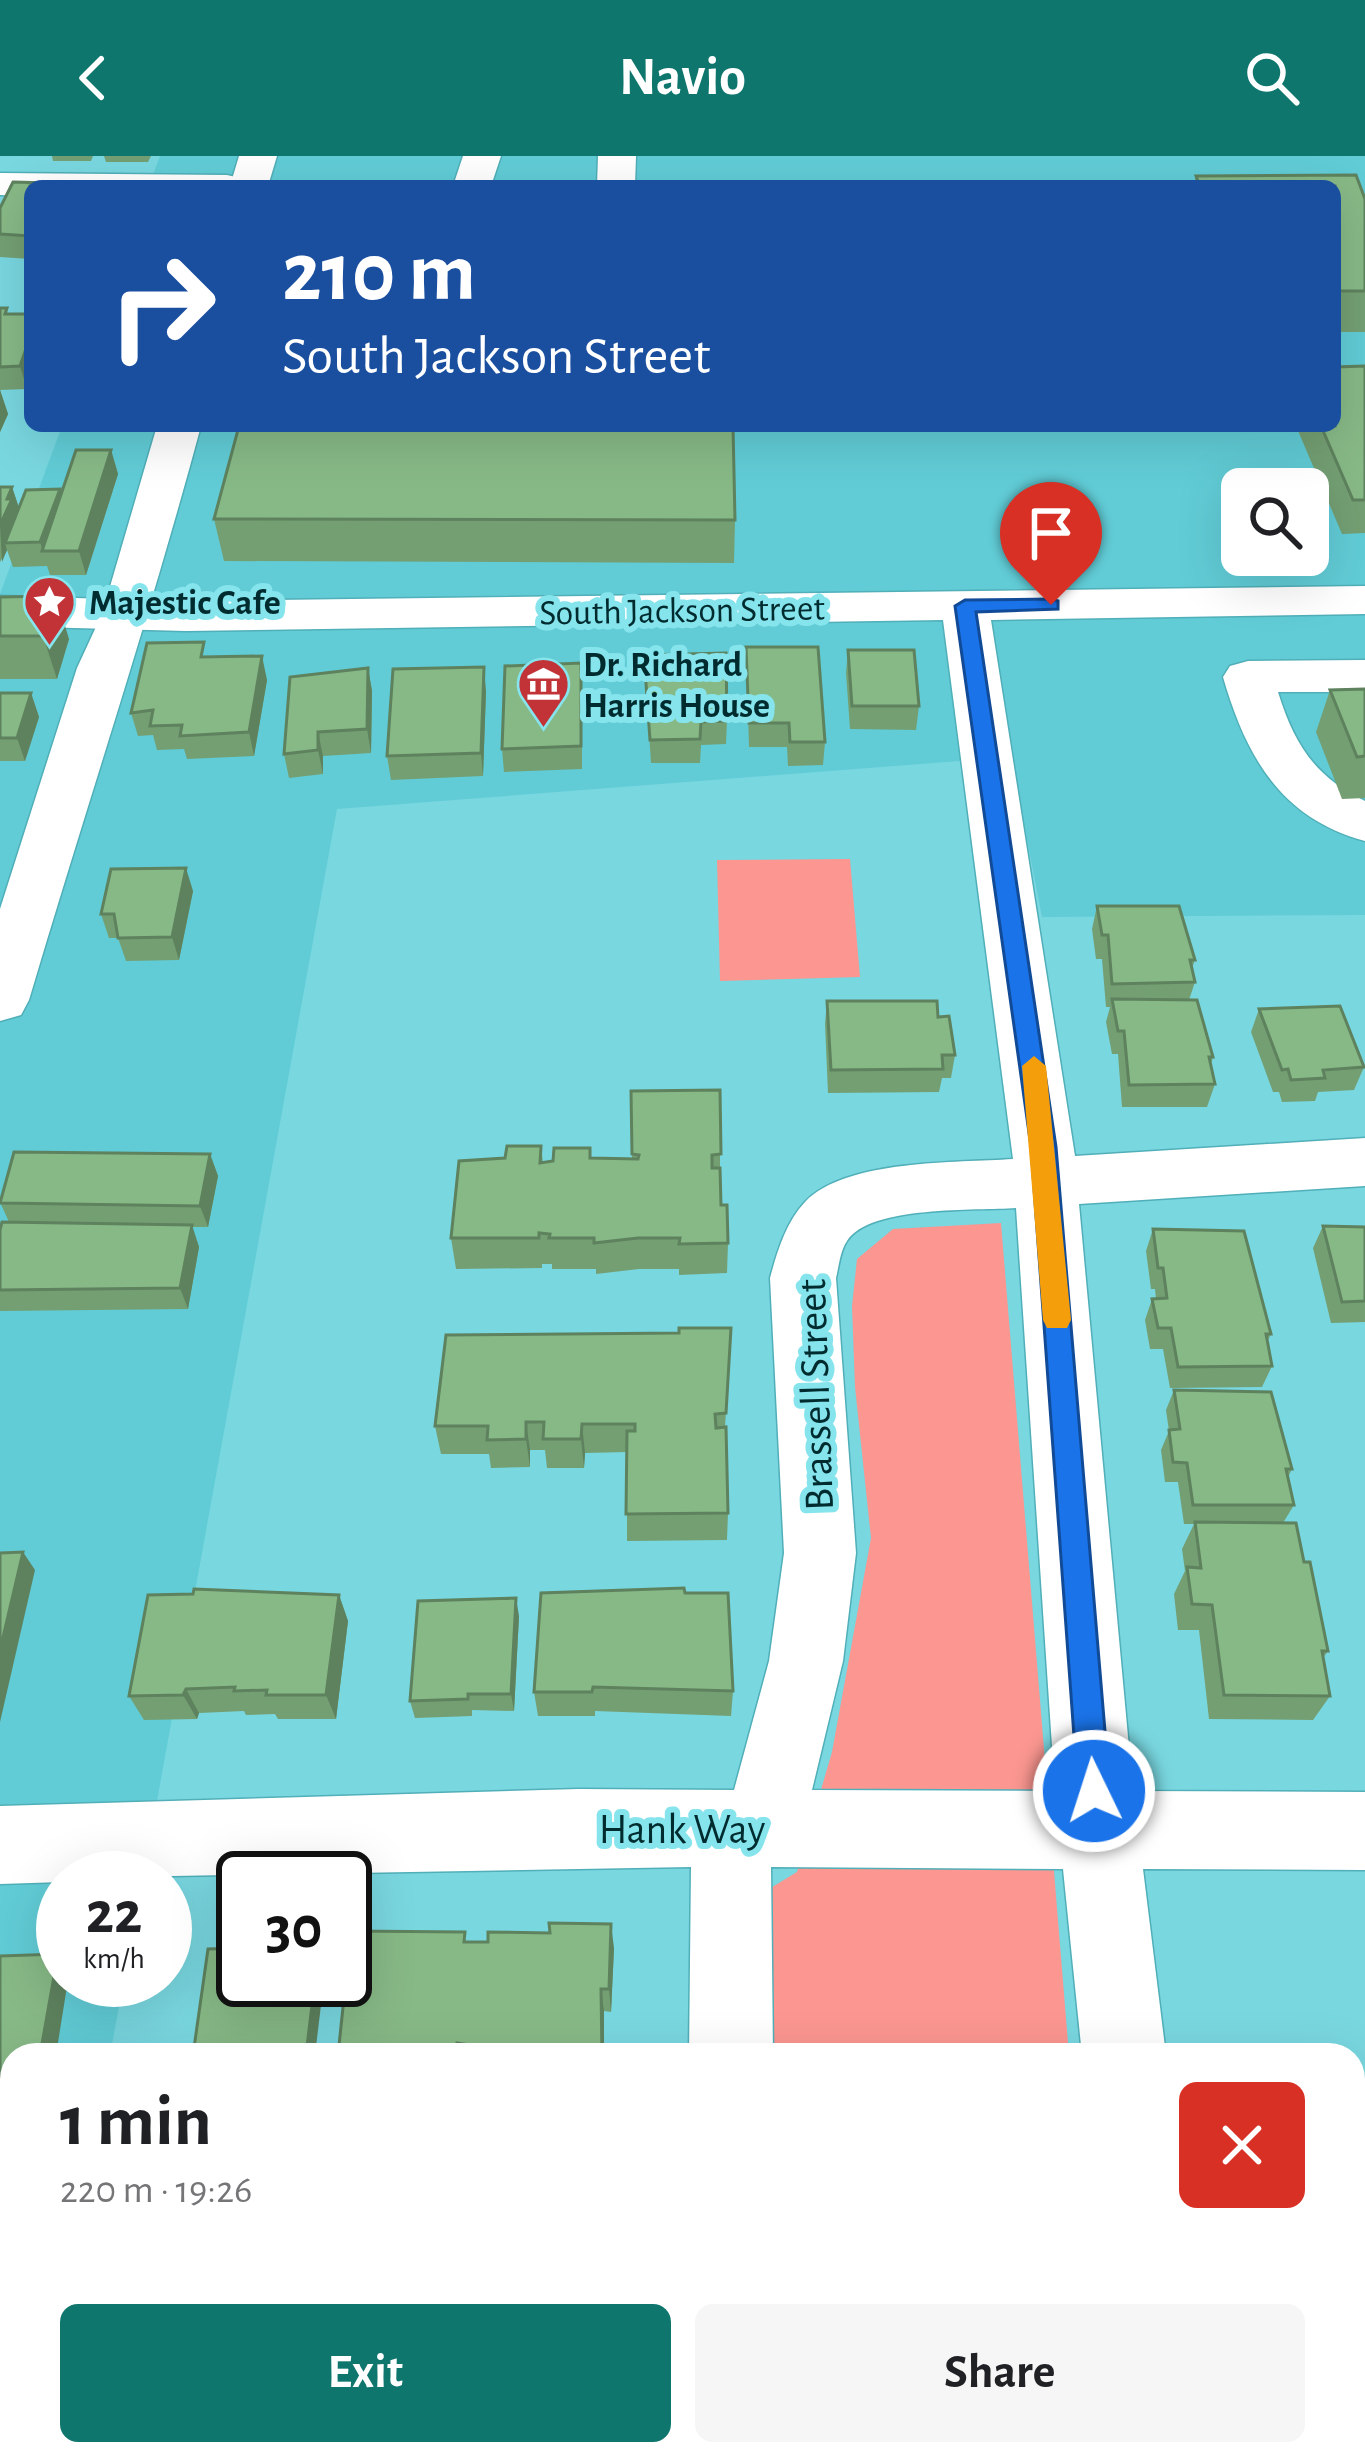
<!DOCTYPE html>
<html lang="en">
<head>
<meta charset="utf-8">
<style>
  :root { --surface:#fff; --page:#f6f6f6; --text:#202124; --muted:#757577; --accent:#0f766e }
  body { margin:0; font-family:"Alegreya Sans",sans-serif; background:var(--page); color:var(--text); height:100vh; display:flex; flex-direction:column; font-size:45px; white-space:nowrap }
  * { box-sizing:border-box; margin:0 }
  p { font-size:39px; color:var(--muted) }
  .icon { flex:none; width:66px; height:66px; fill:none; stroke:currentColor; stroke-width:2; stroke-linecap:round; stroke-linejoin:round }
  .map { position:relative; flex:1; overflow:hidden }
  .panel { position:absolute; left:0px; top:1887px; width:1365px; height:423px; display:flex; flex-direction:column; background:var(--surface); border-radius:36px 36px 0 0; box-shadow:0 12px 48px #0002 }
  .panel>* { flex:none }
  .guide { position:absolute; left:24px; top:24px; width:1317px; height:252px; border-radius:18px; box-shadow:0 12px 48px #0002; background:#1a4fa0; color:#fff; overflow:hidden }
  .fabs { position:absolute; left:1221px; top:312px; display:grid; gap:24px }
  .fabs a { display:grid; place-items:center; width:108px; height:108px; border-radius:18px; background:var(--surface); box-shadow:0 12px 48px #0002; font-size:60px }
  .speed { position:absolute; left:36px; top:1695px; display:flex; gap:24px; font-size:60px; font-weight:700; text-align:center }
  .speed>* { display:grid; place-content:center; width:156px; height:156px; border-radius:50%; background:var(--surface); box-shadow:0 12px 48px #0002; line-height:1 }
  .speed small { font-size:30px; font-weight:400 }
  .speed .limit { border:6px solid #111; border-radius:18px; background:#fff; color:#111 }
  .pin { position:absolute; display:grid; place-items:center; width:102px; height:102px; color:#fff; margin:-123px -51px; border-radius:50% 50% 50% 0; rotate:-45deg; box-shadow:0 0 12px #0007 }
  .pin .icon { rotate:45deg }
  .me { position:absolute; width:132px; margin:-66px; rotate:356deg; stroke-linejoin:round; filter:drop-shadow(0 0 9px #0008) }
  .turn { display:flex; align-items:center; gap:42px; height:252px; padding:0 60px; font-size:54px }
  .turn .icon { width:156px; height:156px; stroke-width:2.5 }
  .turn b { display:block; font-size:84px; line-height:102px }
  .round { display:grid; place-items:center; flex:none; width:126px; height:126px; border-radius:18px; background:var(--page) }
  .head { display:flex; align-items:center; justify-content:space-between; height:204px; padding:0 60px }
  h1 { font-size:72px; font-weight:700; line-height:90px }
  .button { display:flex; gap:24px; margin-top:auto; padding:24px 60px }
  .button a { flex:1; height:138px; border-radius:18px; background:var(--accent); color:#fff; font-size:48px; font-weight:700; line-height:138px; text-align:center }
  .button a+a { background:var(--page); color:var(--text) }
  header { display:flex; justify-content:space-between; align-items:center; height:156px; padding:0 60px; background:var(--accent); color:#fff; font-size:54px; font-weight:700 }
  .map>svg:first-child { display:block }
  .built { fill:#61ccd6; fill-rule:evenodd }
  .green { fill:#fb9690 }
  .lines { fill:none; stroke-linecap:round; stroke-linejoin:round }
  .minor-casing { stroke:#50afb8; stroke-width:3 }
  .major-casing { stroke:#50afb8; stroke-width:3 }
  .minor { fill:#fff; fill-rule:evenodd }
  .major { fill:#fff; fill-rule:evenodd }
  .wall { fill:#749f73 }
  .shaded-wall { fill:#5e825e }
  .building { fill:#87b986; stroke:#5e825e; stroke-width:3 }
  .route { fill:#1a73e8; stroke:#114b97; stroke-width:3 }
  .slow { fill:#f59e0b }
  .labels { text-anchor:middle; stroke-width:12; stroke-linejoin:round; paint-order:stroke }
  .far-poi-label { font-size:36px; font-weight:bold; fill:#002b2f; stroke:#86e4ed; text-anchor:start }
  .far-street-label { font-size:36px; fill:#002b2f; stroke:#86e4ed }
  .street-label { font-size:42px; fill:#002b2f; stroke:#86e4ed }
</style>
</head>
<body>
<header><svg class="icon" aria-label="back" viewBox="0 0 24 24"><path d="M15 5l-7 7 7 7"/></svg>Navio<svg class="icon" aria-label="search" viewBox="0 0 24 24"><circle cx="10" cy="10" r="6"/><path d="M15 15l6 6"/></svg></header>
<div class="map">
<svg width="1365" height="2308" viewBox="0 0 1365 2308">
  <rect width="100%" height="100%" fill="#79d7e0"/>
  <path class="built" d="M 160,0 L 1365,0 L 1365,759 L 1042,761 L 1011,601 L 337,653 L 143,1722 L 63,1722 L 63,1824 L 124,1824 L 110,1899 L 12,1899 L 12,2298 L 38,2298 L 36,2308 L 0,2308 L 0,438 L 62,270 L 1335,270 L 1335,30 L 149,30 ZM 1242,333 L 1308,333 L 1308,399 L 1242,399 Z"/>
  <g class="green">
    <path d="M 850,703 L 860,821 L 720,825 L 717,704 Z"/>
    <path d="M 1001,1067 L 1069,1899 L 757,1899 L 756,1741 L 797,1716 L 832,1596 L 871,1382 L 855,1231 L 852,1150 L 857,1103 L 893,1073 Z"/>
    <rect x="759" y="2298" width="343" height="10"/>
  </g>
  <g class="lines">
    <defs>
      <g id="minor">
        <path d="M 463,0 L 501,0 L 491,30 L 453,30 Z"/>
        <path d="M 598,0 L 636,0 L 635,30 L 597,30 Z"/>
        <path d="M 0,17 L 227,19 L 240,22 L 246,30 L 30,30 L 30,40 L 0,39 Z"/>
        <path d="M 1365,430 L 1365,458 L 991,464 L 1075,1000 L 1365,982 L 1365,1030 L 1079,1048 L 1133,1635 L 1365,1636 L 1365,1714 L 1143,1713 L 1166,1899 L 1082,1899 L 1063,1713 L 771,1711 L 773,1899 L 689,1899 L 691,1711 L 63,1722 L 63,1726 L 0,1728 L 0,1650 L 578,1633 L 734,1634 L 769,1505 L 784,1397 L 770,1122 C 777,1096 786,1066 805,1046 C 846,1003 957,1007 1013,1003 L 943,464 L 186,475 L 0,470 L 0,440 L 186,445 ZM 1016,1052 L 1055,1635 L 812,1634 L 843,1505 L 856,1397 L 836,1122 C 839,1110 840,1095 847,1085 C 870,1049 977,1055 1016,1052 Z"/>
        <path d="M 1365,504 L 1365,536 L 1278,536 C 1294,588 1315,621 1365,645 L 1365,685 C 1280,662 1246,600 1223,521 L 1230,510 L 1248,505 Z"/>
        <rect x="683" y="2298" width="94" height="10"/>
        <path d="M 1125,2298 L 1219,2298 L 1220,2308 L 1126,2308 Z"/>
      </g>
      <g id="major">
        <path d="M 239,0 L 277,0 L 268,30 L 230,30 Z"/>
        <path d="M 157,270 L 201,270 C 149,463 86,652 29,844 L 21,859 L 0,865 L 0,753 L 77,512 L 102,458 Z"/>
      </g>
    </defs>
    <use href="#minor" class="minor-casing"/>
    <use href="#major" class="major-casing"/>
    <use href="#minor" class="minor"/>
    <use href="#major" class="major"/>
  </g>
  <g class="wall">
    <path d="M 52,0 L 93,0 L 91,5 L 53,5 Z"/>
    <path d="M 104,0 L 151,0 L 148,6 L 106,6 Z"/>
    <path d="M 1356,19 L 1365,43 L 1365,176 L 1335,176 L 1335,30 L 1194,30 L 1196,20 Z"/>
    <path d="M 13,26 L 48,27 L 48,30 L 30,30 L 30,103 L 0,101 L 0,52 Z"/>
    <path d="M 0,152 L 9,158 L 30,158 L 30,225 L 27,233 L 0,234 L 8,258 L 0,276 Z"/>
    <path d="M 1365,210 L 1365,377 L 1342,378 L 1296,270 L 1335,270 Z"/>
    <path d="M 111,294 L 118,318 L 86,419 L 50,419 L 47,410 L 13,411 L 7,394 L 0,406 L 0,331 L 12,331 L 19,352 L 60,333 L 62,337 Z"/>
    <path d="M 214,363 L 735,364 L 734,407 L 224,405 Z"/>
    <path d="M 0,441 L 69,483 L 57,523 L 0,523 Z"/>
    <path d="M 746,491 L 825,586 L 823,609 L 788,610 L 787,591 L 749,591 Z"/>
    <path d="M 848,494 L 919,550 L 916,574 L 850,573 L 846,517 Z"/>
    <path d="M 644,499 L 727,565 L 726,588 L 701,589 L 700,607 L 651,607 Z"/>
    <path d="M 207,501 L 267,524 L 254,600 L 187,603 L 184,593 L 157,594 L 153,579 L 138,580 L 131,557 Z"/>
    <path d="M 368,512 L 372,535 L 371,597 L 323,600 L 323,618 L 289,622 L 284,598 Z"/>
    <path d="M 582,531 L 582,613 L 504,616 L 502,593 Z"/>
    <path d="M 1365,533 L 1365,642 L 1342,643 L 1316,576 L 1330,534 Z"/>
    <path d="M 486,535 L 483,620 L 391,624 L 387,600 Z"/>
    <path d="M 0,537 L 31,537 L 39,561 L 25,605 L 0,605 Z"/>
    <path d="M 193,735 L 179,804 L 126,805 L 118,782 L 109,782 L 101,758 Z"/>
    <path d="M 1097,750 L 1195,804 L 1192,812 L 1195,826 L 1189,844 L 1213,901 L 1211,908 L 1215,928 L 1207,951 L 1122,951 L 1118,898 L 1112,898 L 1106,866 L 1110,851 L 1106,851 L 1102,803 L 1096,803 L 1092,773 Z"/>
    <path d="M 827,845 L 938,861 L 955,899 L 951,922 L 942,922 L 939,936 L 828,937 L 825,868 Z"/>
    <path d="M 1259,853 L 1364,911 L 1354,934 L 1318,936 L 1315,945 L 1282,946 L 1279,936 L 1273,936 L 1251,876 Z"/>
    <path d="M 720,934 L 720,1020 L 721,1049 L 728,1087 L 727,1117 L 679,1119 L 679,1113 L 639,1113 L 596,1118 L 596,1113 L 552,1113 L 552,1108 L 542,1108 L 542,1112 L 456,1113 L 451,1082 L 505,1002 L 541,990 L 543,1007 L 591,1002 L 632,1003 L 631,935 Z"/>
    <path d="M 210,998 L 218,1020 L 208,1071 L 192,1071 L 199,1091 L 188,1153 L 0,1155 L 0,1074 L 9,1066 L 0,1046 Z"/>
    <path d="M 1323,1070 L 1365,1071 L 1365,1166 L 1331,1167 L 1313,1092 Z"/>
    <path d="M 1153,1073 L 1271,1178 L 1267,1186 L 1272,1210 L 1262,1231 L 1170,1232 L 1163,1193 L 1150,1193 L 1145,1164 L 1152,1143 L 1156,1143 L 1155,1133 L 1151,1133 L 1146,1095 Z"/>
    <path d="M 731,1172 L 725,1271 L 728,1357 L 727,1384 L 627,1385 L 627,1296 L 585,1297 L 584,1312 L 547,1312 L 545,1294 L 530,1294 L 530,1311 L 491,1312 L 489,1298 L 441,1298 L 435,1270 L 679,1177 Z"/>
    <path d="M 1174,1234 L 1292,1313 L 1288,1321 L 1294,1349 L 1283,1367 L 1304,1406 L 1328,1495 L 1323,1502 L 1330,1540 L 1313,1564 L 1209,1563 L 1199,1474 L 1178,1474 L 1174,1438 L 1185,1415 L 1182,1393 L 1194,1368 L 1184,1368 L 1178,1326 L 1165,1326 L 1161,1294 L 1169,1275 L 1166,1254 Z"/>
    <path d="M 685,1437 L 733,1535 L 731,1560 L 595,1555 L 595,1560 L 538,1560 L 534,1536 Z"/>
    <path d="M 193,1438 L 339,1439 L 348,1465 L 336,1563 L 278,1563 L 275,1558 L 246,1559 L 244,1555 L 199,1557 L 197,1563 L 144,1564 L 129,1540 Z"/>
    <path d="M 519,1460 L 514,1555 L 472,1554 L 472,1560 L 415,1562 L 410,1545 Z"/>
    <path d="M 468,1786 L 614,1792 L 611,1856 L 604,1855 L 604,1899 L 338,1899 Z"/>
    <path d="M 0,1800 L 12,1899 L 12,1999 L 0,2000 Z"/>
  </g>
  <g class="shaded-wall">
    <path d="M 30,181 L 30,225 L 27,233 L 20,210 Z"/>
    <path d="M 0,234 L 8,258 L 0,276 Z"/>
    <path d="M 111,294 L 118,318 L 86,419 L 79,395 Z"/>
    <path d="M 12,331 L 20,355 L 5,387 L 7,394 L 2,406 L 0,369 Z"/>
    <path d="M 60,333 L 67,356 L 43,395 L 40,386 Z"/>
    <path d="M 56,440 L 69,483 L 57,523 L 43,480 Z"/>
    <path d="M 262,500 L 267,524 L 254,600 L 249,576 Z"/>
    <path d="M 484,511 L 486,535 L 483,620 L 481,597 Z"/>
    <path d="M 368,512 L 372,535 L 371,597 L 367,573 Z"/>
    <path d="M 31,537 L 39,561 L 25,605 L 17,582 Z"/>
    <path d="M 318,576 L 323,600 L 323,618 L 318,594 Z"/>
    <path d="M 186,712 L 193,735 L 179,804 L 172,781 Z"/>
    <path d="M 210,998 L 218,1020 L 208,1071 L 200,1050 Z"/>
    <path d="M 192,1069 L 199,1091 L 188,1153 L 180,1132 Z"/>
    <path d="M 526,1266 L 530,1294 L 530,1311 L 526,1283 Z"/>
    <path d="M 582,1268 L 585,1297 L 584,1312 L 581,1283 Z"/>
    <path d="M 23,1396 L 35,1414 L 0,1566 L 0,1494 Z"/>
    <path d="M 339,1439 L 348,1465 L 336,1563 L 326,1539 Z"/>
    <path d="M 516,1442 L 519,1460 L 514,1555 L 511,1538 Z"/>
    <path d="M 186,1533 L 199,1557 L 197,1563 L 183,1539 Z"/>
    <path d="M 611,1768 L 614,1792 L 611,1856 L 609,1833 Z"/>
    <path d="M 58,1798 L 63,1803 L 63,1824 L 68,1824 L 56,1899 L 40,1899 Z"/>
    <path d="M 315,1824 L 324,1824 L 315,1899 L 306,1899 Z"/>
    <path d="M 601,1833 L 604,1855 L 604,1899 L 602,1899 Z"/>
  </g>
  <g class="building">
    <path d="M 1356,19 L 1365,43 L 1365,135 L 1335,135 L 1335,30 L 1200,30 L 1196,20 Z"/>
    <path d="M 13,26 L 48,27 L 46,30 L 30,30 L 30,80 L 0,78 L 0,52 Z"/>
    <path d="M 68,27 L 125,27 L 124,30 L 67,30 Z"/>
    <path d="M 0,152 L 7,152 L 5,158 L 30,158 L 27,170 L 30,170 L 30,181 L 20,210 L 0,211 Z"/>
    <path d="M 1365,210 L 1365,344 L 1353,344 L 1321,270 L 1335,270 L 1335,211 Z"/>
    <path d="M 239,270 L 733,270 L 735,364 L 214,363 Z"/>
    <path d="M 76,294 L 111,294 L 79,395 L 42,395 Z"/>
    <path d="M 0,331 L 12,331 L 7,343 L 12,343 L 0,369 Z"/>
    <path d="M 60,333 L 40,386 L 5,387 L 26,334 Z"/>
    <path d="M 56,440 L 43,480 L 0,480 L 0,441 Z"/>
    <path d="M 204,486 L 201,501 L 262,500 L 249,576 L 180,580 L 182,569 L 150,570 L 153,554 L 131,557 L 147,487 Z"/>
    <path d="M 746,491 L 818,491 L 825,586 L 790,586 L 789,567 L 749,567 Z"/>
    <path d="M 848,494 L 914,494 L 919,550 L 852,550 Z"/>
    <path d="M 726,497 L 727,565 L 701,566 L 700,583 L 650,584 L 644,499 Z"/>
    <path d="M 581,507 L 581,590 L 502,593 L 505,510 Z"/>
    <path d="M 484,511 L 481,597 L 387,600 L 393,513 Z"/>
    <path d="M 368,512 L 367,573 L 318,576 L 318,594 L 284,598 L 290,521 Z"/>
    <path d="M 1365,533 L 1365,600 L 1357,601 L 1330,534 Z"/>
    <path d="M 0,537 L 31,537 L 17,582 L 0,582 Z"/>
    <path d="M 186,712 L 172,781 L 118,782 L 114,758 L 101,758 L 111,713 Z"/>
    <path d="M 1097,750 L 1179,750 L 1195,804 L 1190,804 L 1195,826 L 1112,828 L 1108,779 L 1102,779 Z"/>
    <path d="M 1112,843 L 1197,844 L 1213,901 L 1209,901 L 1215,928 L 1129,929 L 1124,875 L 1118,875 Z"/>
    <path d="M 827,845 L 937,845 L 938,861 L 949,860 L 955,899 L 942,899 L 943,913 L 831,914 Z"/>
    <path d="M 1340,850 L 1364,911 L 1323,914 L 1325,922 L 1291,924 L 1288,913 L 1282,914 L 1259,853 Z"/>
    <path d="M 720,934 L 721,998 L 712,999 L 712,1012 L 720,1012 L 721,1049 L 727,1049 L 728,1087 L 679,1088 L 680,1082 L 638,1082 L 594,1087 L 594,1082 L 549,1082 L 550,1078 L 539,1077 L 539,1082 L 451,1082 L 459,1005 L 505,1002 L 507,990 L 541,990 L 540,1007 L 553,1005 L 554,992 L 590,992 L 590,1002 L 638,1003 L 639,999 L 632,998 L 631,935 Z"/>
    <path d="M 14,996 L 210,998 L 200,1050 L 0,1047 Z"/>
    <path d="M 2,1066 L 192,1069 L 180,1132 L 0,1134 L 0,1074 Z"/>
    <path d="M 1323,1070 L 1365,1071 L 1365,1145 L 1342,1146 Z"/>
    <path d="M 1153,1073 L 1244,1075 L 1271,1178 L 1266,1178 L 1272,1210 L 1178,1211 L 1171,1172 L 1158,1172 L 1152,1143 L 1167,1142 L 1163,1112 L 1158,1112 Z"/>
    <path d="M 679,1172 L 731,1172 L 726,1257 L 715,1258 L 716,1272 L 726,1271 L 728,1357 L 626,1358 L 627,1275 L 635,1275 L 635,1268 L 582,1268 L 581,1283 L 543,1283 L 544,1266 L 526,1266 L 526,1283 L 487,1284 L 488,1270 L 435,1270 L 446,1179 L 679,1177 Z"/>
    <path d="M 1174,1234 L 1271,1236 L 1292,1313 L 1286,1313 L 1294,1349 L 1193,1349 L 1187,1307 L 1173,1306 L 1169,1274 L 1180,1273 Z"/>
    <path d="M 1195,1366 L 1296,1367 L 1304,1406 L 1310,1406 L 1328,1495 L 1322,1495 L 1330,1540 L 1224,1539 L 1212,1449 L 1192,1448 L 1187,1411 L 1201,1412 Z"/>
    <path d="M 23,1396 L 0,1494 L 0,1397 Z"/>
    <path d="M 684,1432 L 685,1437 L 728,1437 L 733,1535 L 593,1531 L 592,1536 L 534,1536 L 541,1437 Z"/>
    <path d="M 194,1433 L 339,1439 L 326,1539 L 266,1539 L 267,1534 L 234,1535 L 235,1531 L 186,1533 L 183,1539 L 129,1540 L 148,1439 L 193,1438 Z"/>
    <path d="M 516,1442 L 511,1538 L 468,1538 L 468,1543 L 410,1545 L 418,1445 Z"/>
    <path d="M 549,1767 L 611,1768 L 609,1833 L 601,1833 L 602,1899 L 463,1899 L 464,1888 L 457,1887 L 455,1899 L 338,1899 L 351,1775 L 465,1776 L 464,1786 L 488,1786 L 488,1776 L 550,1777 Z"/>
    <path d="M 243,1792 L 243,1824 L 315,1824 L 306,1899 L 193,1899 L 208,1793 Z"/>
    <path d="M 58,1798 L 40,1899 L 12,1899 L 12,1988 L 0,1989 L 0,1800 Z"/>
    <rect x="1353" y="2092" width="12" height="152"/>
    <path d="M 232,2298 L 310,2298 L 309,2308 L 230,2308 Z"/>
    <path d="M 433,2298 L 587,2298 L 587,2308 L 432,2308 Z"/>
  </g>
  <path class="route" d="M 1051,443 L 1058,445 L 1058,453 L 976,456 L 1056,991 L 1110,1635 L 1106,1646 L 1094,1651 L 1083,1646 L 1078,1635 L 1031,991 L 955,450 L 965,444 Z"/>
  <path class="slow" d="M 1034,900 L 1046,910 L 1071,1164 L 1067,1172 L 1047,1172 L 1043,1164 L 1022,910 Z"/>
  <defs>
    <symbol id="sight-pin" viewBox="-11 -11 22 30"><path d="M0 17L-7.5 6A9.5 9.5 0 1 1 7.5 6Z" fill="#c23338" stroke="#86e4ed"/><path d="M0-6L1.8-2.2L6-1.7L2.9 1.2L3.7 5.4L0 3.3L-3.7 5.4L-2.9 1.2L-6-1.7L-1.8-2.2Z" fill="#fff"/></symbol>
    <symbol id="museum-pin" viewBox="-11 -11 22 30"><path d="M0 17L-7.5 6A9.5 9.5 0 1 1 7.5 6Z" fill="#c23338" stroke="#86e4ed"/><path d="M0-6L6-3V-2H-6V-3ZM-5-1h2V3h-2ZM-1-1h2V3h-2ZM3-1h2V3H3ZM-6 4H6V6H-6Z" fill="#fff"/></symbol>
  </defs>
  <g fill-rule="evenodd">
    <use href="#sight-pin" x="20" y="416" width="59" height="81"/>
    <use href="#museum-pin" x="514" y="498" width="59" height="81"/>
  </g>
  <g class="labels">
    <g class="far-poi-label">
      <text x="89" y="458">Majestic Cafe</text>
      <text x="583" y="520">Dr. Richard<tspan x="583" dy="41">Harris House</tspan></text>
    </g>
    <g class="far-street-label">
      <text transform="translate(682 453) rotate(-1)" y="13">South Jackson Street</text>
    </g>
    <g class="street-label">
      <text transform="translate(814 1239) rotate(-92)" y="15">Brassell Street</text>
      <text x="682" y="1687">Hank Way</text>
    </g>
  </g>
</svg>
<div class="fabs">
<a><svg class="icon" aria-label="search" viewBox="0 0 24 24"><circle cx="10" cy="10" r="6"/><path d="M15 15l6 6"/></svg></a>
</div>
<div class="speed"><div>22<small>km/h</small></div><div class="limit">30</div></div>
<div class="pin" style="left:1051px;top:449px;background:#d93025"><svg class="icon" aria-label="arrive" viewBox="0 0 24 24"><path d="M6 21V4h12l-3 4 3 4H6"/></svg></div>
<svg class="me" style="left:1094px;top:1635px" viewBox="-20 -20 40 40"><circle r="17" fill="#1a73e8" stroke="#fff" stroke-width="3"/><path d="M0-11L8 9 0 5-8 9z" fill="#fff"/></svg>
<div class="guide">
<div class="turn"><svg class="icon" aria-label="right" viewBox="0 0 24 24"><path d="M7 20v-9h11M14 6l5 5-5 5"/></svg><div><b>210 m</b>South Jackson Street</div></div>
</div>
<section class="panel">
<div class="head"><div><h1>1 min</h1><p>220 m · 19:26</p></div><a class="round" style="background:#d93025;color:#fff"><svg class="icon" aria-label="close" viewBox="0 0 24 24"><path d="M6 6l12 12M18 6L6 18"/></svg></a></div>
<div class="button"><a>Exit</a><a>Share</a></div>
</section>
</div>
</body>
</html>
